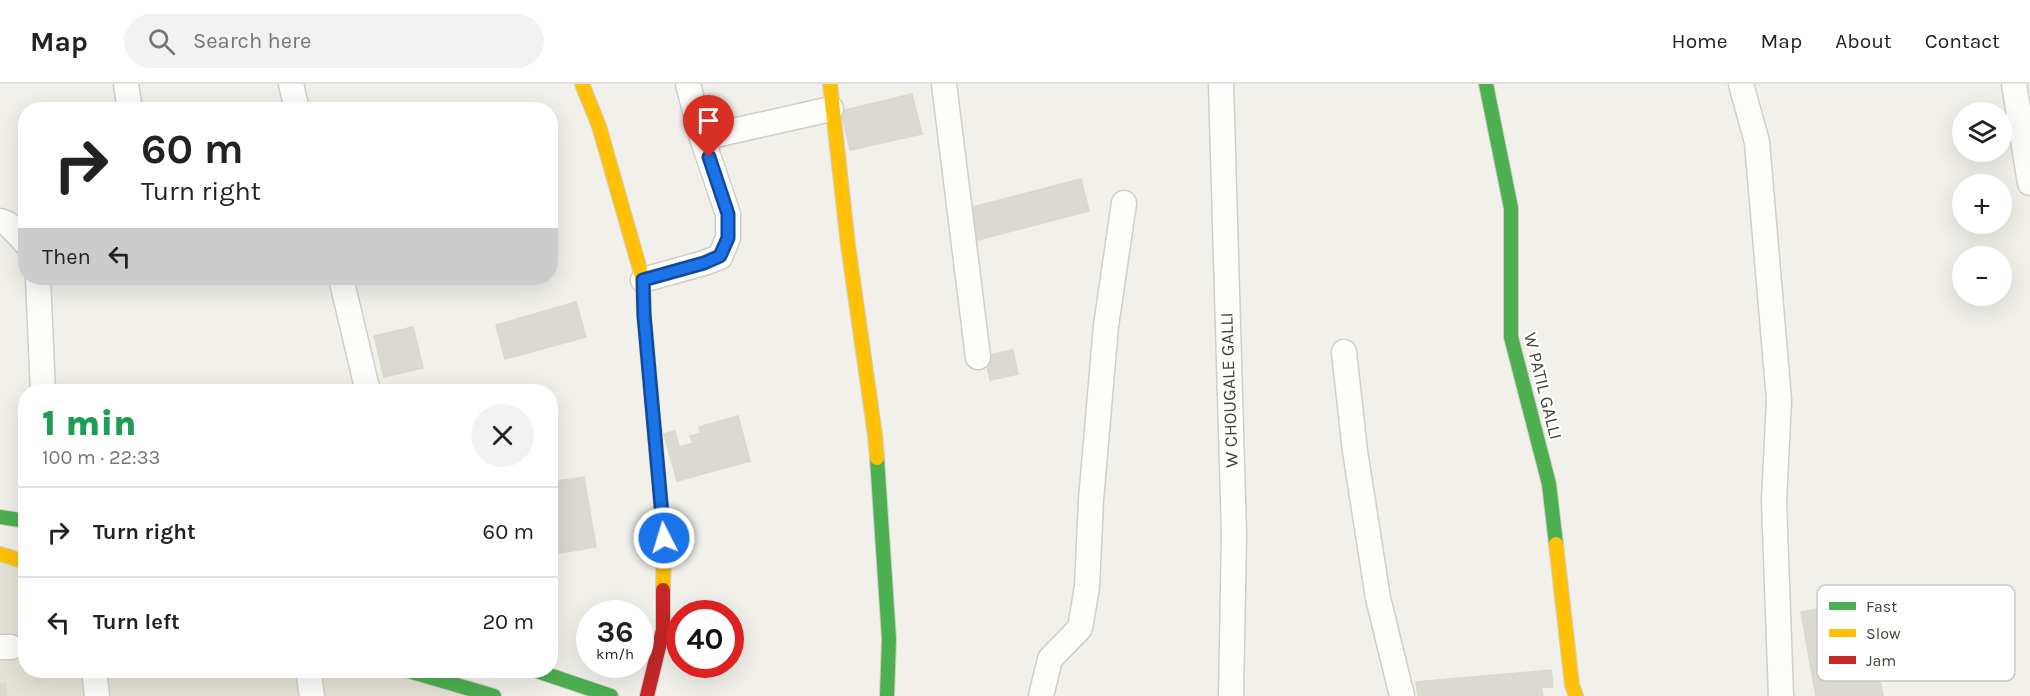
<!DOCTYPE html>
<html lang="en">
<head>
<meta charset="utf-8">
<style>
  :root { --surface:#fff; --page:#f2f2f2; --text:#222; --muted:#767676; --line:#e0e0e0 }
  body { margin:0; font-family:Karla,sans-serif; background:var(--page); color:var(--text); height:100vh; display:flex; flex-direction:column; font-size:22px; white-space:nowrap }
  * { box-sizing:border-box; margin:0 }
  p { font-size:20px; color:var(--muted) }
  .icon { flex:none; width:33px; height:33px; fill:none; stroke:currentColor; stroke-width:2; stroke-linecap:round; stroke-linejoin:round }
  .map { position:relative; flex:1; overflow:hidden }
  .side { position:absolute; left:18px; top:300px; width:540px; height:294px; display:flex; flex-direction:column; background:var(--surface); border-radius:24px; box-shadow:0 6px 24px #0002 }
  .side>* { flex:none }
  .guide { position:absolute; left:18px; top:18px; width:540px; height:183px; border-radius:24px; box-shadow:0 6px 24px #0002; background:#fff; color:var(--text); overflow:hidden }
  .fabs { position:absolute; left:1952px; top:18px; display:grid; gap:12px }
  .fabs a { display:grid; place-items:center; width:60px; height:60px; border-radius:50%; background:var(--surface); box-shadow:0 6px 24px #0002; font-size:30px }
  .speed { position:absolute; left:576px; top:516px; display:flex; gap:12px; font-size:30px; font-weight:700; text-align:center }
  .speed>* { display:grid; place-content:center; width:78px; height:78px; border-radius:50%; background:var(--surface); box-shadow:0 6px 24px #0002; line-height:1 }
  .speed small { font-size:15px; font-weight:400 }
  .speed .limit { border:9px solid #d22; background:#fff; color:#111 }
  .pin { position:absolute; display:grid; place-items:center; width:51px; height:51px; color:#fff; margin:-62px -26px; border-radius:50% 50% 50% 0; rotate:-45deg; box-shadow:0 0 6px #0007 }
  .pin .icon { rotate:45deg }
  .me { position:absolute; width:66px; margin:-33px; rotate:355deg; stroke-linejoin:round; filter:drop-shadow(0 0 4px #0008) }
  .turn { display:flex; align-items:center; gap:21px; height:126px; padding:0 24px; font-size:27px }
  .turn .icon { width:78px; height:78px; stroke-width:2.5 }
  .turn b { display:block; font-size:42px; line-height:51px }
  .then { display:flex; align-items:center; height:57px; padding:0 24px; background:#0003; gap:12px; font-size:22px }
  .round { display:grid; place-items:center; flex:none; width:63px; height:63px; border-radius:32px; background:var(--page) }
  .overview { display:flex; align-items:center; justify-content:space-between; height:102px; padding:0 24px }
  h1 { font-size:36px; font-weight:800; line-height:45px; color:#1e9e55 }
  ul { padding:0; list-style:none }
  li { display:flex; align-items:center; gap:18px; height:90px; padding:0 24px; border-top:2px solid var(--line) }
  li div { flex:1 }
  li b { display:block; font-size:22px }
  li em { font-style:normal }
  header { display:flex; align-items:center; gap:36px; box-sizing:border-box; height:84px; padding:0 30px; background:var(--surface); border-bottom:2px solid var(--line) }
  header strong { font-size:28px }
  nav { display:flex; gap:33px; margin-inline-start:auto; font-size:21px }
  .search { width:420px; height:54px; background:var(--page); display:flex; align-items:center; gap:15px; box-sizing:border-box; padding:0 21px; border-radius:33px; color:var(--muted); font-size:22px }
  .map>svg:first-child { display:block }
  .residential { fill:#e5e3d7 }
  .building { fill:#dbd9d2; stroke:#d9d8d0; stroke-width:1.5 }
  .lines { fill:none; stroke-linecap:round; stroke-linejoin:round }
  .street-casing { stroke:#cfcec7; stroke-width:27 }
  .fast-casing { stroke:#d1cfc1; stroke-width:16 }
  .slow-casing { stroke:#d1cfc1; stroke-width:16 }
  .jam-casing { stroke:#d1cfc1; stroke-width:16 }
  .street { stroke:#fdfdfc; stroke-width:24 }
  .fast { stroke:#4caf50; stroke-width:14 }
  .slow { stroke:#ffc107; stroke-width:14 }
  .jam { stroke:#c62828; stroke-width:14 }
  .route-casing { stroke:#114b97; stroke-width:15 }
  .route { stroke:#1a73e8; stroke-width:10 }
  .labels { text-anchor:middle; stroke-width:4.5; stroke-linejoin:round; paint-order:stroke }
  .street-label { font-size:18px; fill:#474436; stroke:#fff }
  .key { fill:#fff; stroke:#c8c7c3; stroke-width:1.5 }
  .key-label { font-size:16px; fill:#474436 }
</style>
</head>
<body>
<header>
<strong>Map</strong>
<div class="search"><svg class="icon" aria-label="search" viewBox="0 0 24 24"><circle cx="10" cy="10" r="6"/><path d="M15 15l6 6"/></svg>Search here</div>
<nav><a>Home</a><a>Map</a><a>About</a><a>Contact</a></nav>
</header>
<div class="map">
<svg width="2030" height="612" viewBox="0 0 2030 612">
  <rect width="100%" height="100%" fill="#f1f0ea"/>
  <path class="residential" d="M 0,470 L 25,478 L 26,586 L 405,587 L 490,612 L 0,612 Z"/>
  <g class="building">
    <path d="M 912,10 L 922,50 L 850,66 L 841,27 Z"/>
    <path d="M 1081,95 L 1089,127 L 974,157 L 965,125 Z"/>
    <path d="M 576,218 L 586,253 L 505,275 L 496,241 Z"/>
    <path d="M 413,243 L 423,284 L 384,293 L 374,252 Z"/>
    <path d="M 1013,266 L 1018,290 L 990,296 L 985,272 Z"/>
    <path d="M 738,332 L 750,377 L 677,397 L 664,350 L 675,347 L 679,363 L 693,359 L 690,352 L 701,349 L 699,343 Z"/>
    <path d="M 584,393 L 596,463 L 555,470 L 550,444 L 550,398 Z"/>
    <path d="M 1866,516 L 1870,539 L 1850,543 L 1852,555 L 1872,552 L 1883,612 L 1816,612 L 1801,528 Z"/>
    <path d="M 1551,586 L 1553,603 L 1541,603 L 1543,612 L 1418,612 L 1416,598 Z"/>
    <path d="M 5,599 L 7,612 L 0,612 L 0,600 Z"/>
  </g>
  <g class="lines">
    <defs>
      <g id="street">
        <path d="M 126,0 L 130,26"/>
        <path d="M 291,0 L 297,26"/>
        <path d="M 944,0 L 978,273"/>
        <path d="M 1221,0 L 1234,450 L 1231,612"/>
        <path d="M 1741,0 L 1757,58 L 1779,316 L 1774,417 L 1781,612"/>
        <path d="M 2014,0 L 2030,99"/>
        <path d="M 702,54 L 831,25"/>
        <path d="M 0,137 L 8,140 L 26,159"/>
        <path d="M 38,194 L 43,308"/>
        <path d="M 341,194 L 368,308"/>
        <path d="M 643,196 L 704,179 L 720,173 L 728,154 L 728,130 L 702,54 L 688,0"/>
        <path d="M 1344,268 L 1355,367 L 1378,514 L 1402,612"/>
        <path d="M 0,563 L 11,563"/>
        <path d="M 94,586 L 97,612"/>
        <path d="M 308,586 L 312,612"/>
        <path d="M 1041,612 L 1050,575 L 1080,544 L 1087,503 L 1091,416 L 1106,242 L 1124,119"/>
      </g>
      <g id="fast">
        <path d="M 1486,0 L 1511,124 L 1511,253 L 1549,400 L 1556,460"/>
        <path d="M 877,374 L 889,555 L 887,612"/>
        <path d="M 0,433 L 26,437"/>
        <path d="M 405,586 L 494,612"/>
        <path d="M 534,586 L 611,612"/>
      </g>
      <g id="slow">
        <path d="M 582,0 L 599,42 L 643,196 L 644,231 L 664,454 L 663,506"/>
        <path d="M 830,0 L 848,161 L 875,351 L 877,374"/>
        <path d="M 1556,460 L 1572,601 L 1576,612"/>
        <path d="M 0,470 L 26,478"/>
      </g>
      <path id="jam" d="M 647,612 L 663,546 L 663,506"/>
    </defs>
    <use href="#street" class="street-casing"/>
    <use href="#fast" class="fast-casing"/>
    <use href="#slow" class="slow-casing"/>
    <use href="#jam" class="jam-casing"/>
    <use href="#street" class="street"/>
    <use href="#fast" class="fast"/>
    <use href="#slow" class="slow"/>
    <use href="#jam" class="jam"/>
  </g>
  <g class="lines">
    <defs>
      <path id="route" d="M 664,454 L 644,231 L 643,196 L 704,179 L 720,172 L 728,154 L 728,130 L 709,73"/>
    </defs>
    <use href="#route" class="route-casing"/>
    <use href="#route" class="route"/>
  </g>
  <g class="labels">
    <g class="street-label">
      <text transform="translate(1543 302) rotate(76)" y="6">W PATIL GALLI</text>
      <text transform="translate(1229 306) rotate(-92)" y="6">W CHOUGALE GALLI</text>
    </g>
  </g>
  <rect x="1817" y="501" width="198" height="96" rx="9" class="key"/>
  <rect x="1829" y="518" width="27" height="8" fill="#4caf50"/>
  <rect x="1829" y="545" width="27" height="8" fill="#ffc107"/>
  <rect x="1829" y="572" width="27" height="8" fill="#c62828"/>
  <g class="key-label">
    <text x="1866" y="528">Fast</text>
    <text x="1866" y="555">Slow</text>
    <text x="1866" y="582">Jam</text>
  </g>
</svg>
<div class="fabs">
<a><svg class="icon" aria-label="layers" viewBox="0 0 24 24"><path d="M12 4l9 5-9 5-9-5zM3 14l9 5 9-5"/></svg></a>
<a>+</a>
<a>−</a>
</div>
<div class="speed"><div>36<small>km/h</small></div><div class="limit">40</div></div>
<div class="pin" style="left:709px;top:73px;background:#d93025"><svg class="icon" aria-label="arrive" viewBox="0 0 24 24"><path d="M6 21V4h12l-3 4 3 4H6"/></svg></div>
<svg class="me" style="left:664px;top:454px" viewBox="-20 -20 40 40"><circle r="17" fill="#1a73e8" stroke="#fff" stroke-width="3"/><path d="M0-11L8 9 0 5-8 9z" fill="#fff"/></svg>
<div class="guide">
<div class="turn"><svg class="icon" aria-label="right" viewBox="0 0 24 24"><path d="M7 20v-9h11M14 6l5 5-5 5"/></svg><div><b>60 m</b>Turn right</div></div>
<div class="then">Then<svg class="icon" aria-label="left" viewBox="0 0 24 24"><path d="M17 20v-9H6M10 6l-5 5 5 5"/></svg></div>
</div>
<section class="side">
<div class="overview"><div><h1>1 min</h1><p>100 m · 22:33</p></div><a class="round"><svg class="icon" aria-label="close" viewBox="0 0 24 24"><path d="M6 6l12 12M18 6L6 18"/></svg></a></div>
<ul>
<li><svg class="icon" aria-label="right" viewBox="0 0 24 24"><path d="M7 20v-9h11M14 6l5 5-5 5"/></svg><div><b>Turn right</b></div><em>60 m</em></li>
<li><svg class="icon" aria-label="left" viewBox="0 0 24 24"><path d="M17 20v-9H6M10 6l-5 5 5 5"/></svg><div><b>Turn left</b></div><em>20 m</em></li>
</ul>
</section>
</div>
</body>
</html>
